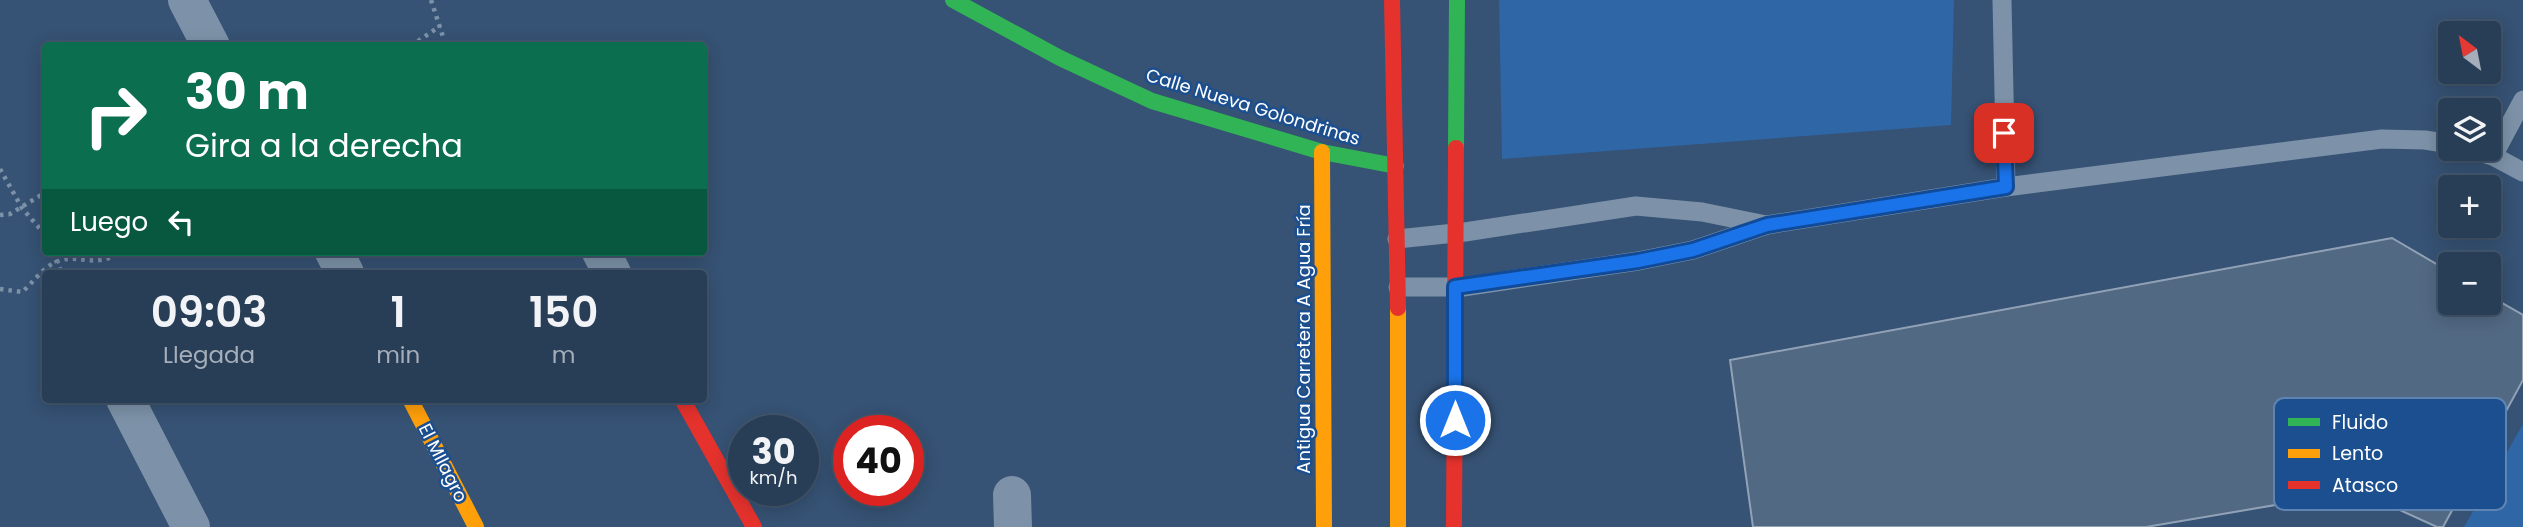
<!DOCTYPE html>
<html lang="es">
<head>
<meta charset="utf-8">
<style>
  :root { --surface:#283e57; --page:#344961; --text:#f1f3f6; --muted:#a5aeba; --line:#44576d }
  body { margin:0; font-family:Poppins,sans-serif; background:var(--page); color:var(--text); height:100vh; display:flex; flex-direction:column; font-size:26px; white-space:nowrap }
  * { box-sizing:border-box; margin:0 }
  p { font-size:23px; color:var(--muted) }
  .icon { flex:none; width:38px; height:38px; fill:none; stroke:currentColor; stroke-width:2; stroke-linecap:round; stroke-linejoin:round }
  .map { position:relative; flex:1; overflow:hidden }
  .details { position:absolute; left:42px; top:270px; width:665px; height:133px; display:flex; flex-direction:column; background:var(--surface); border-radius:7px; box-shadow:0 4px 18px #0003,0 0 0 2px var(--line) }
  .details>* { flex:none }
  .banner { position:absolute; left:42px; top:42px; width:665px; height:214px; border-radius:7px; box-shadow:0 4px 18px #0003,0 0 0 2px var(--line); background:#0b6e4f; color:#fff; overflow:hidden }
  .needle { width:46px; rotate:328deg }
  .tools { position:absolute; left:2438px; top:21px; display:grid; gap:14px }
  .tools a { display:grid; place-items:center; width:63px; height:63px; border-radius:7px; background:var(--surface); box-shadow:0 4px 18px #0003,0 0 0 2px var(--line); font-size:35px }
  .speed { position:absolute; left:728px; top:415px; display:flex; gap:14px; font-size:35px; font-weight:700; text-align:center }
  .speed>* { display:grid; place-content:center; width:91px; height:91px; border-radius:50%; background:var(--surface); box-shadow:0 4px 18px #0003,0 0 0 2px var(--line); line-height:1 }
  .speed small { font-size:18px; font-weight:400 }
  .speed .limit { border:10px solid #d22; background:#fff; color:#111 }
  .pin { position:absolute; display:grid; place-items:center; width:60px; height:60px; color:#fff; margin:-30px; border-radius:14px; box-shadow:0 4px 10px #0006 }
  .me { position:absolute; width:77px; margin:-38px; rotate:0deg; stroke-linejoin:round; filter:drop-shadow(0 0 5px #0008) }
  .turn { display:flex; align-items:center; gap:24px; height:147px; padding:0 28px; font-size:32px }
  .turn .icon { width:91px; height:91px; stroke-width:2.5 }
  .turn b { display:block; font-size:49px; line-height:60px }
  .then { display:flex; align-items:center; height:66px; padding:0 28px; background:#0003; gap:14px; font-size:26px }
  .eta { display:flex; justify-content:space-evenly; align-items:center; height:119px; text-align:center }
  .eta b { font-size:42px; font-weight:600; line-height:49px }
  .map>svg:first-child { display:block }
  .green { fill:#2f66a5 }
  .building { fill:#526984; stroke:#92a2b6; stroke-width:2 }
  .lines { fill:none; stroke-linecap:round; stroke-linejoin:round }
  .path { stroke:#7d92a8; stroke-width:4.5; stroke-dasharray:3.5 5; stroke-linecap:butt }
  .lane { stroke:#7d92a8; stroke-width:19 }
  .street { stroke:#7d92a8; stroke-width:38 }
  .fast { stroke:#30b455; stroke-width:16 }
  .slow { stroke:#ff9f0a; stroke-width:16 }
  .jam { stroke:#e5322d; stroke-width:16 }
  .route-casing { stroke:#114b97; stroke-width:18 }
  .route { stroke:#1a73e8; stroke-width:12 }
  .labels { text-anchor:middle; stroke-width:5; stroke-linejoin:round; paint-order:stroke }
  .street-label { font-size:18px; fill:#fff; stroke:#1b4f8f }
  .key { fill:#1b4f8f; stroke:#5f84b1; stroke-width:2 }
  .key-label { font-size:19px; fill:#fff }
</style>
</head>
<body>
<div class="map">
<svg width="2523" height="527" viewBox="0 0 2523 527">
  <rect width="100%" height="100%" fill="#365274"/>
  <g class="green">
    <path d="M 1499,0 L 1954,0 L 1951,125 L 1502,159 Z"/>
    <path d="M 2523,424 L 2523,527 L 2464,527 Z"/>
  </g>
  <path class="building" d="M 2392,238 L 2450,272 L 2450,303 L 2488,303 L 2488,295 L 2523,315 L 2523,380 L 2443,527 L 2437,527 L 2358,491 L 2146,527 L 1753,527 L 1730,360 Z"/>
  <g class="lines">
    <g class="path">
      <path d="M 431,0 L 446,46"/>
      <path d="M 411,46 L 440,26"/>
      <path d="M 0,169 L 22,208 L 41,230 L 46,239"/>
      <path d="M 0,215 L 10,214 L 46,192"/>
      <path d="M 52,252 L 62,273"/>
      <path d="M 0,289 L 22,292 C 33,283 42,268 56,262 C 78,252 92,270 122,252"/>
    </g>
    <g class="lane">
      <path d="M 2002,0 L 2006,187"/>
      <path d="M 2468,149 L 2493,156 L 2523,172"/>
      <path d="M 2493,156 L 2523,100"/>
      <path d="M 1397,239 L 1465,232 L 1636,206 L 1702,212 L 1766,225"/>
      <path d="M 1398,287 L 1463,287 L 1638,261 L 1693,250 L 1767,225 L 2006,187 L 2382,139 L 2425,140 L 2450,144"/>
    </g>
    <g class="street">
      <path d="M 187,0 L 211,46"/>
      <path d="M 334,252 L 345,273"/>
      <path d="M 601,252 L 612,273"/>
      <path d="M 125,399 L 191,527"/>
      <path d="M 1012,495 L 1013,527"/>
    </g>
    <g class="fast">
      <path d="M 953,0 L 1060,58 L 1152,101 L 1322,152 L 1396,166"/>
      <path d="M 1456,148 L 1457,0"/>
    </g>
    <g class="slow">
      <path d="M 1322,152 L 1324,527"/>
      <path d="M 1398,308 L 1398,527"/>
      <path d="M 410,399 L 476,527"/>
    </g>
    <g class="jam">
      <path d="M 1392,0 L 1398,308"/>
      <path d="M 682,399 L 754,527"/>
      <path d="M 1454,527 L 1456,148"/>
    </g>
  </g>
  <g class="lines">
    <defs>
      <path id="route" d="M 1455,420 L 1455,287 L 1638,261 L 1693,250 L 1767,225 L 2006,187 L 2004,133"/>
    </defs>
    <use href="#route" class="route-casing"/>
    <use href="#route" class="route"/>
  </g>
  <g class="labels">
    <g class="street-label">
      <text transform="translate(1253 107) rotate(17)" y="6">Calle Nueva Golondrinas</text>
      <text transform="translate(1304 339) rotate(-90)" y="6">Antigua Carretera A Agua Fría</text>
      <text transform="translate(443 463) rotate(63)" y="6">El MIlagro</text>
    </g>
  </g>
  <rect x="2274" y="398" width="232" height="112" rx="10" class="key"/>
  <rect x="2288" y="418" width="32" height="8" fill="#30b455"/>
  <rect x="2288" y="449" width="32" height="9" fill="#ff9f0a"/>
  <rect x="2288" y="481" width="32" height="8" fill="#e5322d"/>
  <g class="key-label">
    <text x="2332" y="429">Fluido</text>
    <text x="2332" y="460">Lento</text>
    <text x="2332" y="492">Atasco</text>
  </g>
</svg>
<div class="tools">
<a><svg class="needle" viewBox="-14 -14 28 28"><path d="M0-13l5 13h-10z" fill="#e53935"/><path d="M0 13l5-13h-10z" fill="#a5aeba"/></svg></a>
<a><svg class="icon" aria-label="layers" viewBox="0 0 24 24"><path d="M12 4l9 5-9 5-9-5zM3 14l9 5 9-5"/></svg></a>
<a>+</a>
<a>−</a>
</div>
<div class="speed"><div>30<small>km/h</small></div><div class="limit">40</div></div>
<div class="pin" style="left:2004px;top:133px;background:#d93025"><svg class="icon" aria-label="arrive" viewBox="0 0 24 24"><path d="M6 21V4h12l-3 4 3 4H6"/></svg></div>
<svg class="me" style="left:1455px;top:420px" viewBox="-20 -20 40 40"><circle r="17" fill="#1a73e8" stroke="#fff" stroke-width="3"/><path d="M0-11L8 9 0 5-8 9z" fill="#fff"/></svg>
<div class="banner">
<div class="turn"><svg class="icon" aria-label="right" viewBox="0 0 24 24"><path d="M7 20v-9h11M14 6l5 5-5 5"/></svg><div><b>30 m</b>Gira a la derecha</div></div>
<div class="then">Luego<svg class="icon" aria-label="left" viewBox="0 0 24 24"><path d="M17 20v-9H6M10 6l-5 5 5 5"/></svg></div>
</div>
<section class="details">
<div class="eta">
<div><b>09:03</b><p>Llegada</p></div>
<div><b>1</b><p>min</p></div>
<div><b>150</b><p>m</p></div>
</div>
</section>
</div>
</body>
</html>
